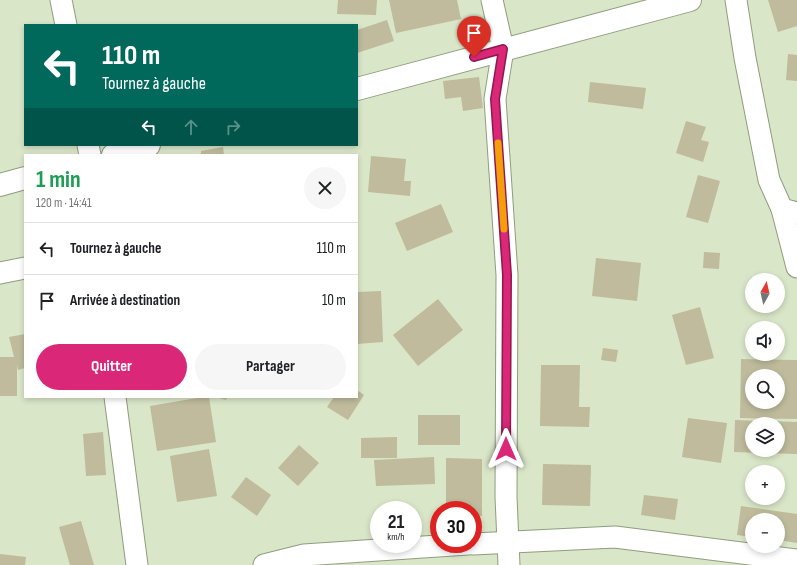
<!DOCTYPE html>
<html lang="fr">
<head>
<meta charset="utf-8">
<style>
  :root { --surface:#fff; --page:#f6f6f6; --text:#202124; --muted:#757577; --line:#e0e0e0; --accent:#db2777 }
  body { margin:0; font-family:"Sofia Sans Condensed",sans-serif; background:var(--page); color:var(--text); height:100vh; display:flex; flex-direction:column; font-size:15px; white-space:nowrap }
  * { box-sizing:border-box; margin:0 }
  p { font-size:13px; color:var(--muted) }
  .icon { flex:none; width:22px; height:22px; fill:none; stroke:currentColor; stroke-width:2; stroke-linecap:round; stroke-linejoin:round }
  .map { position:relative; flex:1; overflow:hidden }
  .panel { position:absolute; left:24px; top:154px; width:334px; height:244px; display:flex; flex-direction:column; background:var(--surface); border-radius:0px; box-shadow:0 2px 6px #0003 }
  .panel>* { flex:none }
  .top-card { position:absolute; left:24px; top:24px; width:334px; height:122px; border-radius:0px; box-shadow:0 2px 6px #0003; background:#00695c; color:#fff; overflow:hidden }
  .needle { width:26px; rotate:8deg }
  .tools { position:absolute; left:745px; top:273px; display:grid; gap:8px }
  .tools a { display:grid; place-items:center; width:40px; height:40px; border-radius:50%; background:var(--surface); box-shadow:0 2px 6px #0003; font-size:20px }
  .speed { position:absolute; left:370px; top:501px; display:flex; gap:8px; font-size:20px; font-weight:700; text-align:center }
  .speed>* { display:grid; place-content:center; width:52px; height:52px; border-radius:50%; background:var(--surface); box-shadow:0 2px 6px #0003; line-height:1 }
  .speed small { font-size:10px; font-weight:400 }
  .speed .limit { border:6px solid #d22; background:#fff; color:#111 }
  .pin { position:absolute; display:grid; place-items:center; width:34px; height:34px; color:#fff; margin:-41px -17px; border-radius:50% 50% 50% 0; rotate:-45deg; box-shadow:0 0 4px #0007 }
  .pin .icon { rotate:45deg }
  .me { position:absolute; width:44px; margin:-22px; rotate:0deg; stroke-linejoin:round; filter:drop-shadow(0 0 3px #0008) }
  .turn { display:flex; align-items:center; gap:14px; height:84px; padding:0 12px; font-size:18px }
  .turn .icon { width:52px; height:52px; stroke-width:2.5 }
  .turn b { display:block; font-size:28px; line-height:34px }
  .lanes { display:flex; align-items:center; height:38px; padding:0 12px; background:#0003; justify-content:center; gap:20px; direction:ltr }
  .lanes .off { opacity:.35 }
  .round { display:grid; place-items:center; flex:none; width:42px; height:42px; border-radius:21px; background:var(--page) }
  .summary { display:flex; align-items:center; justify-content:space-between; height:68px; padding:0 12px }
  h1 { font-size:24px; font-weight:700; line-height:30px; color:#1e9e55 }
  .cta { display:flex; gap:8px; margin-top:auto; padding:8px 12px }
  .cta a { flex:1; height:46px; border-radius:24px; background:var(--accent); color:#fff; font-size:16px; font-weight:700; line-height:46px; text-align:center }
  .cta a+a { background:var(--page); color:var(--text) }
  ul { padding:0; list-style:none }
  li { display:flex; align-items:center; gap:12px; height:52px; padding:0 12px; border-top:1px solid var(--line) }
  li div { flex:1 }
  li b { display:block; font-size:15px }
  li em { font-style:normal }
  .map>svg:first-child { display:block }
  .building { fill:#bfbb9c; fill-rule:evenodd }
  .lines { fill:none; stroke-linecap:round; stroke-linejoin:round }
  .minor-casing { stroke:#909c7f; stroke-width:23 }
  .tertiary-casing { stroke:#909c7f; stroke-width:24 }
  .minor { stroke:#fff; stroke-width:21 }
  .tertiary { stroke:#fff; stroke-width:22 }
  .route-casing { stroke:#8e194d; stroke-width:10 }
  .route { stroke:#db2777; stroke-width:7 }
  .slow { stroke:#f59e0b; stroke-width:7 }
</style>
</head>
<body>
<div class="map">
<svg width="797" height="565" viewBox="0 0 797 565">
  <rect width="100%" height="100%" fill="#dae6c8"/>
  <g class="building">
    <path d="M 338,0 L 377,0 L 376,15 L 337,14 Z"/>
    <path d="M 389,0 L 457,0 L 461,19 L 396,33 Z"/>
    <path d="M 768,0 L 797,0 L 797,26 L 778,32 Z"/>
    <path d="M 387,20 L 394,41 L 357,53 L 357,30 Z"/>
    <path d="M 788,54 L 797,55 L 797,81 L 786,80 Z"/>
    <path d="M 479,77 L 483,108 L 463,111 L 461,97 L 445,99 L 443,81 Z"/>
    <path d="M 590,82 L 646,88 L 643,109 L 588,102 Z"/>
    <path d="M 686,121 L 706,127 L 701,140 L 709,142 L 703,162 L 676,153 Z"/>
    <path d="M 223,147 L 224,155 L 201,155 L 201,151 Z"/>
    <path d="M 371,156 L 406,159 L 404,181 L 411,181 L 410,196 L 368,192 Z"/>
    <path d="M 698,175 L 720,181 L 708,223 L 686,217 Z"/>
    <path d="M 441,204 L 453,232 L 407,251 L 395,223 Z"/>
    <path d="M 704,252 L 720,253 L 719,269 L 703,268 Z"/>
    <path d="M 596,258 L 641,263 L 637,301 L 592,296 Z"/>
    <path d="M 381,291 L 383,342 L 357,344 L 357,292 Z"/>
    <path d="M 438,299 L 463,330 L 418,366 L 393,335 Z"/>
    <path d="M 700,307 L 714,358 L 686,365 L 672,315 Z"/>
    <path d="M 25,334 L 25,368 L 18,370 L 17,365 L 17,396 L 0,396 L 0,357 L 14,357 L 9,337 Z"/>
    <path d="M 603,348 L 618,350 L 616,362 L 601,360 Z"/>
    <path d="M 741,359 L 797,360 L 797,419 L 740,418 ZM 752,376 L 778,376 L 778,402 L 752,402 Z"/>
    <path d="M 541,365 L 580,365 L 579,407 L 590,407 L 589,427 L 540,426 Z"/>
    <path d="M 357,390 L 364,395 L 348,420 L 327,407 L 334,397 L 357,397 Z"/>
    <path d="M 203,397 L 209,397 L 216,442 L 157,451 L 150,406 Z"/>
    <path d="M 217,397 L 227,397 L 226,400 Z"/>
    <rect x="418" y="415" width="42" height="30"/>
    <path d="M 688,418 L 727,423 L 721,463 L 682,457 Z"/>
    <path d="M 735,420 L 797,422 L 797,454 L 734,452 ZM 752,424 L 778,424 L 778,450 L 752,450 Z"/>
    <path d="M 103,432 L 106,475 L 86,476 L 83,434 Z"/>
    <path d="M 397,437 L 397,458 L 361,458 L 361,438 Z"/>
    <path d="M 299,445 L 319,463 L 298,486 L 278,468 Z"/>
    <path d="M 209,449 L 217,496 L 177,502 L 170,456 Z"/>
    <path d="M 434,457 L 435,484 L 376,486 L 374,460 Z"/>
    <path d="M 446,458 L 482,459 L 482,516 L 473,516 L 473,510 L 446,510 Z"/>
    <path d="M 543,464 L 591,465 L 590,506 L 542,505 Z"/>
    <path d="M 246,477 L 271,495 L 257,516 L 231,497 Z"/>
    <path d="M 644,495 L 678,499 L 675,520 L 641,515 Z"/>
    <path d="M 741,506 L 797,514 L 797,543 L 778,540 L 778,520 L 752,520 L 752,537 L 737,535 Z"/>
    <path d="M 81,521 L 94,565 L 70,565 L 59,527 Z"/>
    <path d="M 0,554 L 26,557 L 25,565 L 0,565 Z"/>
  </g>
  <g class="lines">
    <defs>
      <g id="minor">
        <path d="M 61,0 L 66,25"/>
        <path d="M 492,0 L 503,49 L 495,99 L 507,275 L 506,497 L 509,565"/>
        <path d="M 736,0 L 745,58 L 769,180 L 782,209 L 797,213"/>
        <path d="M 88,145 L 90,155"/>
        <path d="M 782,209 L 797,267"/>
        <path d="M 0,273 L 25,268"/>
        <path d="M 115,397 L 137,565"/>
        <path d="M 473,544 L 615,537 L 797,560"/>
        <path d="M 264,565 L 304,555 L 468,544"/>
      </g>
      <g id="tertiary">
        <path d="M 357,89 L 690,0"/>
        <path d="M 113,155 L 149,145"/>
        <path d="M 0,185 L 25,178"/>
      </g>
    </defs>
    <use href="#minor" class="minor-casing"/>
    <use href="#tertiary" class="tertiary-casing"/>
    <use href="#minor" class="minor"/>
    <use href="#tertiary" class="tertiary"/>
  </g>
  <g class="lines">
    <defs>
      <path id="route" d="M 474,57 L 503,49 L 495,99 L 507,275 L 506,449"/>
    </defs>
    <use href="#route" class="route-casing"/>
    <use href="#route" class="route"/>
    <path class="slow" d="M 498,143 L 504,229"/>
  </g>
</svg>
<div class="tools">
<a><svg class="needle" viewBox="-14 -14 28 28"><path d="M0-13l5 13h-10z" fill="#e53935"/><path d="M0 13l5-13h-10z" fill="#757577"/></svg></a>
<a><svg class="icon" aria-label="sound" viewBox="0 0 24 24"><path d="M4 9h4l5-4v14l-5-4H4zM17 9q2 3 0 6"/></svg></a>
<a><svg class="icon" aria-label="search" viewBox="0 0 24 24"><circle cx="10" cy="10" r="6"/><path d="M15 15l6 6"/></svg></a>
<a><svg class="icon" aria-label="layers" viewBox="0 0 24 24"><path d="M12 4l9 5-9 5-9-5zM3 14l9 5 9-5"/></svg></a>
<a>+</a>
<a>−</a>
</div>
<div class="speed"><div>21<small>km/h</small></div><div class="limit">30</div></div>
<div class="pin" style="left:474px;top:57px;background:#d93025"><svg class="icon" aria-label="arrive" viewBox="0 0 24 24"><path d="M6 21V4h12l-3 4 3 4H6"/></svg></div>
<svg class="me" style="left:506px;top:449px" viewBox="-20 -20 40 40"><path d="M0-17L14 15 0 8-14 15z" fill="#db2777" stroke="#fff" stroke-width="4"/></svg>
<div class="top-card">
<div class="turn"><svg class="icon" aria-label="left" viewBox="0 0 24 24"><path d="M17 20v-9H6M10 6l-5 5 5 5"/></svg><div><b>110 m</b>Tournez à gauche</div></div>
<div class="lanes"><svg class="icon" aria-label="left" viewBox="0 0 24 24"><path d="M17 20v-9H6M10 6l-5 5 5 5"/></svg><svg class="icon off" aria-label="ahead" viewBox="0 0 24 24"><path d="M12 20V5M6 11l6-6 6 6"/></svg><svg class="icon off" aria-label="right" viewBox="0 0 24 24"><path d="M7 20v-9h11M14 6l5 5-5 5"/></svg></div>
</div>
<section class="panel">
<div class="summary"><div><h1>1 min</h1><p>120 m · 14:41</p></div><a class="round"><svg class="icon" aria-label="close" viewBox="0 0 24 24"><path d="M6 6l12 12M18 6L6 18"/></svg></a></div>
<ul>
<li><svg class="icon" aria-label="left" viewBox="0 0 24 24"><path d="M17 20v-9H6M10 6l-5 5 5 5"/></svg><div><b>Tournez à gauche</b></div><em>110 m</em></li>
<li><svg class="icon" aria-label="arrive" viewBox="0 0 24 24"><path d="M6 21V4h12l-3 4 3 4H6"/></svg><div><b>Arrivée à destination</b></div><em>10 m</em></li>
</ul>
<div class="cta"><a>Quitter</a><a>Partager</a></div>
</section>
</div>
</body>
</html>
